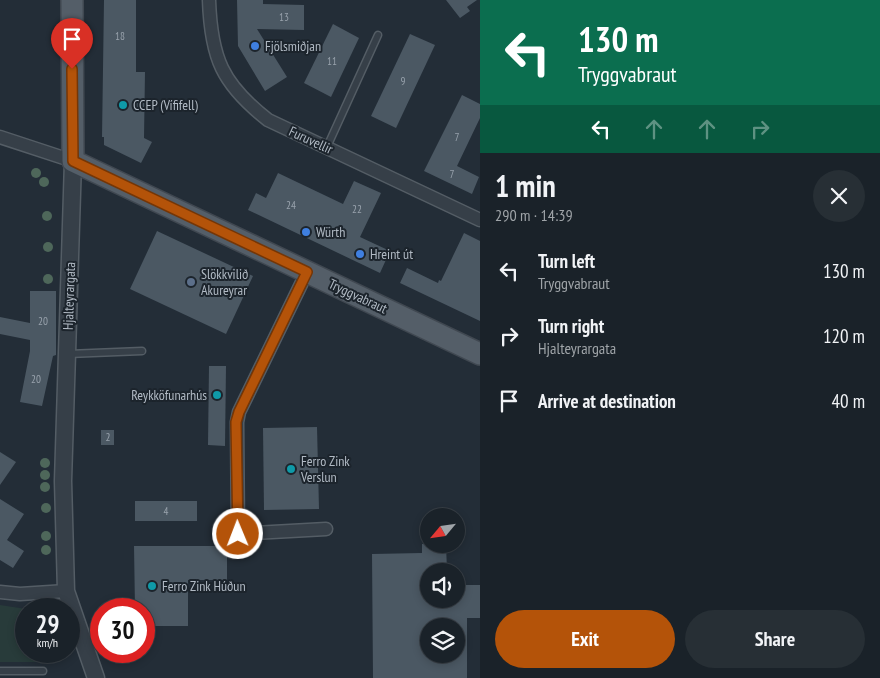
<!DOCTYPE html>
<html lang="en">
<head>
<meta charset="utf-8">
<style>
  :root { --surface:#1a2229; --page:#272f35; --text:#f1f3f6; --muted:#9fa4a8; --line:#383f46; --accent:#b45309 }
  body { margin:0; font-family:"PT Sans Narrow",sans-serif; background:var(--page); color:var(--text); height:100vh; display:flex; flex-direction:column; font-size:19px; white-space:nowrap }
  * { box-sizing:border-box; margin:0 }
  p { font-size:16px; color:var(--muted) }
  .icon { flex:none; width:28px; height:28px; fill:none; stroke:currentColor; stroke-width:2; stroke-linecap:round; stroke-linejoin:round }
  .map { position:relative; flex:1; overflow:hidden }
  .drawer { display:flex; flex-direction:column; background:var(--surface); width:400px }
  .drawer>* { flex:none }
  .top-card { background:#0b6e4f; color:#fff; overflow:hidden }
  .needle { width:32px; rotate:241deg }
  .buttons { position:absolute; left:420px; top:508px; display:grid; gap:10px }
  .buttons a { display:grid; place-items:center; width:45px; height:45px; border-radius:50%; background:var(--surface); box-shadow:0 2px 8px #0003,0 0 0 1px var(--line); font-size:25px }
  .speed { position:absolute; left:15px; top:598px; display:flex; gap:10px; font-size:25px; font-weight:700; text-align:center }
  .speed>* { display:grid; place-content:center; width:65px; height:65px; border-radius:50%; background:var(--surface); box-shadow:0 2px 8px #0003,0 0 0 1px var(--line); line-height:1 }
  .speed small { font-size:12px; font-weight:400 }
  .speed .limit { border:8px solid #d22; background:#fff; color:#111 }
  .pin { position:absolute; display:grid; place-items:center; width:42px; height:42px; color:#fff; margin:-51px -21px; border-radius:50% 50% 50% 0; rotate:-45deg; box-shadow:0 0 5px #0007 }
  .pin .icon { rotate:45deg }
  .me { position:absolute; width:55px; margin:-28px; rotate:359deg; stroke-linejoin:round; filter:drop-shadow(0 0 4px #0008) }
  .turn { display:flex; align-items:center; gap:18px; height:105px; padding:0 15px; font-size:22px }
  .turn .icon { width:65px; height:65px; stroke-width:2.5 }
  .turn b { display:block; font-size:35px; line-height:42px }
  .lanes { display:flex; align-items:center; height:48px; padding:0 15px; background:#0003; justify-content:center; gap:25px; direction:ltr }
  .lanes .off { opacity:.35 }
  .round { display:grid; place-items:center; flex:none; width:52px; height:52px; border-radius:26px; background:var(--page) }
  .head { display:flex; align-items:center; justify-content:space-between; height:85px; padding:0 15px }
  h1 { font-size:30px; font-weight:600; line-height:38px }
  .button { display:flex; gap:10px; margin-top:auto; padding:10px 15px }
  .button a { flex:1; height:58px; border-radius:30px; background:var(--accent); color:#fff; font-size:20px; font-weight:600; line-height:58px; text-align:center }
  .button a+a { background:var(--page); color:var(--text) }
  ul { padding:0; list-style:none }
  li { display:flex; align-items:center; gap:15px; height:65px; padding:0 15px }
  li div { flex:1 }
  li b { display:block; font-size:19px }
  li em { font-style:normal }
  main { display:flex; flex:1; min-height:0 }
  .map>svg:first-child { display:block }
  .green { fill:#283b3a }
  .building { fill:#4b5863; fill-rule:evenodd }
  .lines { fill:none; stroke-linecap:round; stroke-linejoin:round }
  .service-casing { stroke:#545d65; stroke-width:9 }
  .minor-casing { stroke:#545d65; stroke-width:15 }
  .tertiary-casing { stroke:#545d65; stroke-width:19 }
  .primary-casing { stroke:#404851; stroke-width:24 }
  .service { stroke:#363f48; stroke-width:6 }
  .minor { stroke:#363f48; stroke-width:12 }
  .tertiary { stroke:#363f48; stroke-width:16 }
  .primary { stroke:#545e68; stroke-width:21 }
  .tree { fill:#4e675a }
  .route-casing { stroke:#753606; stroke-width:12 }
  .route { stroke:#b45309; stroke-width:9 }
  .shop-dot { fill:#3f7fe0; stroke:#1c242c; stroke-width:2 }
  .culture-dot { fill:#0f9aa8; stroke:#1c242c; stroke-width:2 }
  .service-dot { fill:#5c6f8a; stroke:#1c242c; stroke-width:2 }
  .labels { text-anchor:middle; stroke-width:4; stroke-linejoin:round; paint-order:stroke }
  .number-label { font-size:11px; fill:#98a2ac }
  .poi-label { font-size:14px; fill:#b1bac4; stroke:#1c242c; text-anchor:start }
  .street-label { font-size:14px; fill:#b1bac4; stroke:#1c242c }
</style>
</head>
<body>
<main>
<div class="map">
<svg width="480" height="678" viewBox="0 0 480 678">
  <rect width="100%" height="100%" fill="#232d37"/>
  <path class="green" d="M 0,605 L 26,609 L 26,651 L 60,651 L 60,662 L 0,662 Z"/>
  <g class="building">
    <path d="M 104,0 L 136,0 L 136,72 L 145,72 L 144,138 L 152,142 L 141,163 L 104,145 L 104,137 L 102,137 Z"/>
    <path d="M 237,0 L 263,0 L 263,4 L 304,5 L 304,30 L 257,29 L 287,77 L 265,91 L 238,46 Z"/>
    <path d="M 446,0 L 477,0 L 467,7 L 470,11 L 460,18 Z"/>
    <path d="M 333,24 L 359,38 L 331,97 L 304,83 Z"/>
    <path d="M 410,34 L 435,45 L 396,128 L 371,116 Z"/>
    <path d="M 462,95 L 480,104 L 480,118 L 457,166 L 479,177 L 472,194 L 424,171 Z"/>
    <path d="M 278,173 L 343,204 L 354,181 L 381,193 L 360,237 L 390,251 L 380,273 L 248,210 L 256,193 L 266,198 Z"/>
    <path d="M 157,231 L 253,276 L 226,334 L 130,289 Z"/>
    <path d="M 464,233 L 480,241 L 480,321 L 400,283 L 407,268 L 438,283 L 439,280 L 441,281 Z"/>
    <path d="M 30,291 L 56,291 L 56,355 L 53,356 L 42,406 L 20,402 L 30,351 L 30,340 L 0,334 L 0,317 L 30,323 Z"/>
    <path d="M 209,366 L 226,366 L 225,446 L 208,445 Z"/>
    <path d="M 317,427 L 319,509 L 264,510 L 263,428 Z"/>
    <rect x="101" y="430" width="13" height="15"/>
    <path d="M 0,452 L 16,462 L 0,485 Z"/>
    <path d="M 0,499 L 24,514 L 7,540 L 24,551 L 13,568 L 0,560 Z"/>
    <rect x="135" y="501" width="62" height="20"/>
    <path d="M 422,544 L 446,544 L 447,571 L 429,571 L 429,599 L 456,599 L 456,585 L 480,585 L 480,618 L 467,618 L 467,678 L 373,678 L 372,554 L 422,553 ZM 429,626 L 456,626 L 456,654 L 429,654 Z"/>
    <path d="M 134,546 L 227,546 L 227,580 L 188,580 L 188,626 L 144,626 L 144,609 L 135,609 Z"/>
  </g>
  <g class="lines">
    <defs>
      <g id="service">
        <path d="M 327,147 L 378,35"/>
        <path d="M 68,354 L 142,351"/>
        <path d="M 0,671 L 43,671"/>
      </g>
      <g id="minor">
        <path d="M 209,0 C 211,58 222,84 268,120 L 480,220"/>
        <path d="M 0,137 L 73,161"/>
        <path d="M 307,272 L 239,412 L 237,422 L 238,534 L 326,529"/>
        <path d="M 0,592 L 20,594 L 66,591"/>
      </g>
      <path id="tertiary" d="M 73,161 L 63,481 L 66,591 L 96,678"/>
      <path id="primary" d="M 72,0 L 73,161 L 480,354"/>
    </defs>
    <use href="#service" class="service-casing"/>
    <use href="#minor" class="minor-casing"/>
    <use href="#tertiary" class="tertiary-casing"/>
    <use href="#primary" class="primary-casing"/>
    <use href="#service" class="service"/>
    <use href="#minor" class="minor"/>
    <use href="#tertiary" class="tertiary"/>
    <use href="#primary" class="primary"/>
  </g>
  <g class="tree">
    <circle cx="36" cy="173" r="5"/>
    <circle cx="44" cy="182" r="5"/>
    <circle cx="47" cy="216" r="5"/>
    <circle cx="48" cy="247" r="5"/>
    <circle cx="48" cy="279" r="5"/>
    <circle cx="45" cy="463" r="5"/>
    <circle cx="45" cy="475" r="5"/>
    <circle cx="45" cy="487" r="5"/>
    <circle cx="46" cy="508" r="5"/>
    <circle cx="46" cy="536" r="5"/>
    <circle cx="46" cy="550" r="5"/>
  </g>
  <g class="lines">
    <defs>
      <path id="route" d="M 72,69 L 73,161 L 307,272 L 239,412 L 236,422 L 238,534"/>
    </defs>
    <use href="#route" class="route-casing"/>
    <use href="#route" class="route"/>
  </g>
  <g class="shop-dot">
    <circle cx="255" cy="46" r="5"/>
    <circle cx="306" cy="232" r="5"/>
    <circle cx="360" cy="254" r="5"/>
  </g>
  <g class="culture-dot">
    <circle cx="123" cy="105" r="5"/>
    <circle cx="217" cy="395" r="5"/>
    <circle cx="291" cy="469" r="5"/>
    <circle cx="152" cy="586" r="5"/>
  </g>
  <circle class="service-dot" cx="191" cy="282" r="5"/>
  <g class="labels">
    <g class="number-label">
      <text x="284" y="21">13</text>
      <text x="120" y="40">18</text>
      <text x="332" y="65">11</text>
      <text x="403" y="85">9</text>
      <text x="457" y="141">7</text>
      <text x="452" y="178">7</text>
      <text x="291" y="209">24</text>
      <text x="357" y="213">22</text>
      <text x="43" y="325">20</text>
      <text x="36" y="383">20</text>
      <text x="108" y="441">2</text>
      <text x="166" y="515">4</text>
    </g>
    <g class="poi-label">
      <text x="265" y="51">Fjölsmiðjan</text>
      <text x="133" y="110">CCEP (Vífifell)</text>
      <text x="316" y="237">Würth</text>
      <text x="370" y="259">Hreint út</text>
      <text x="201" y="279">Slökkvilið<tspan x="201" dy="16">Akureyrar</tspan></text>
      <text x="207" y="400" text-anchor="end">Reykköfunarhús</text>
      <text x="301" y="466">Ferro Zink<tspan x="301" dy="16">Verslun</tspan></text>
      <text x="162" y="591">Ferro Zink Húðun</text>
    </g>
    <g class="street-label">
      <text transform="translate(311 140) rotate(25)" y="5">Furuvellir</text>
      <text transform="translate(69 296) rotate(-88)" y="5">Hjalteyrargata</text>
      <text transform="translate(358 296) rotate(25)" y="5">Tryggvabraut</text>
    </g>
  </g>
</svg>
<div class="buttons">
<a><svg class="needle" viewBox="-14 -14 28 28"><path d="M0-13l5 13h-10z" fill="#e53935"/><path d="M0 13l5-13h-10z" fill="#9fa4a8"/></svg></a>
<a><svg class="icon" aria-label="sound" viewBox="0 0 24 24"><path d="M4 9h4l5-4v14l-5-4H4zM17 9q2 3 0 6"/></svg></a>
<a><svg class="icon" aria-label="layers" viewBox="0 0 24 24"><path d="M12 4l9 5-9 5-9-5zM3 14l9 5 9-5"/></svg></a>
</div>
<div class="speed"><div>29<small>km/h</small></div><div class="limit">30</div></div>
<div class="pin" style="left:72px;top:69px;background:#d93025"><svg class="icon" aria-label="arrive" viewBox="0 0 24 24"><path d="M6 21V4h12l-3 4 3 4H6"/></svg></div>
<svg class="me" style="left:238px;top:534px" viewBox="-20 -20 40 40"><circle r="17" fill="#b45309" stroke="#fff" stroke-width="3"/><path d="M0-11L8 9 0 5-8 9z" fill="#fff"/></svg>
</div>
<section class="drawer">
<div class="top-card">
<div class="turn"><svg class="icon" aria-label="left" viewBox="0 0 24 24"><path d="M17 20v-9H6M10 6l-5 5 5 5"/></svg><div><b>130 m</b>Tryggvabraut</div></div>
<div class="lanes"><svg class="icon" aria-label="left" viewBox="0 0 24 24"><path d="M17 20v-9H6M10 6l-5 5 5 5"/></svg><svg class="icon off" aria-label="ahead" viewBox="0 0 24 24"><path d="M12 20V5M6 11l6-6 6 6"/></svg><svg class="icon off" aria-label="ahead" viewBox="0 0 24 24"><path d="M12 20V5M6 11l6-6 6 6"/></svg><svg class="icon off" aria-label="right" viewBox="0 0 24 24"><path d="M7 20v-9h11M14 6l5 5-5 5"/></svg></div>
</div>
<div class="head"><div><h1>1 min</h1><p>290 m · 14:39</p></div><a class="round"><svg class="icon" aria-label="close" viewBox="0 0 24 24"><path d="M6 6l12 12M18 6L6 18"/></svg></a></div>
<ul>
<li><svg class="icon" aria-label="left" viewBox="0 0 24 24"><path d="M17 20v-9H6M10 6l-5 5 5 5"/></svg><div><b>Turn left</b><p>Tryggvabraut</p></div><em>130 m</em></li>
<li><svg class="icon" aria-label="right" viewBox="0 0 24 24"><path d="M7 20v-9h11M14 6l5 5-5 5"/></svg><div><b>Turn right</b><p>Hjalteyrargata</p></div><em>120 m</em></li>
<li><svg class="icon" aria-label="arrive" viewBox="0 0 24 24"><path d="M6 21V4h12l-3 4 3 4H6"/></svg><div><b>Arrive at destination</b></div><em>40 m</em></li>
</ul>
<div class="button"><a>Exit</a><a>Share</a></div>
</section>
</main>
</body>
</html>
